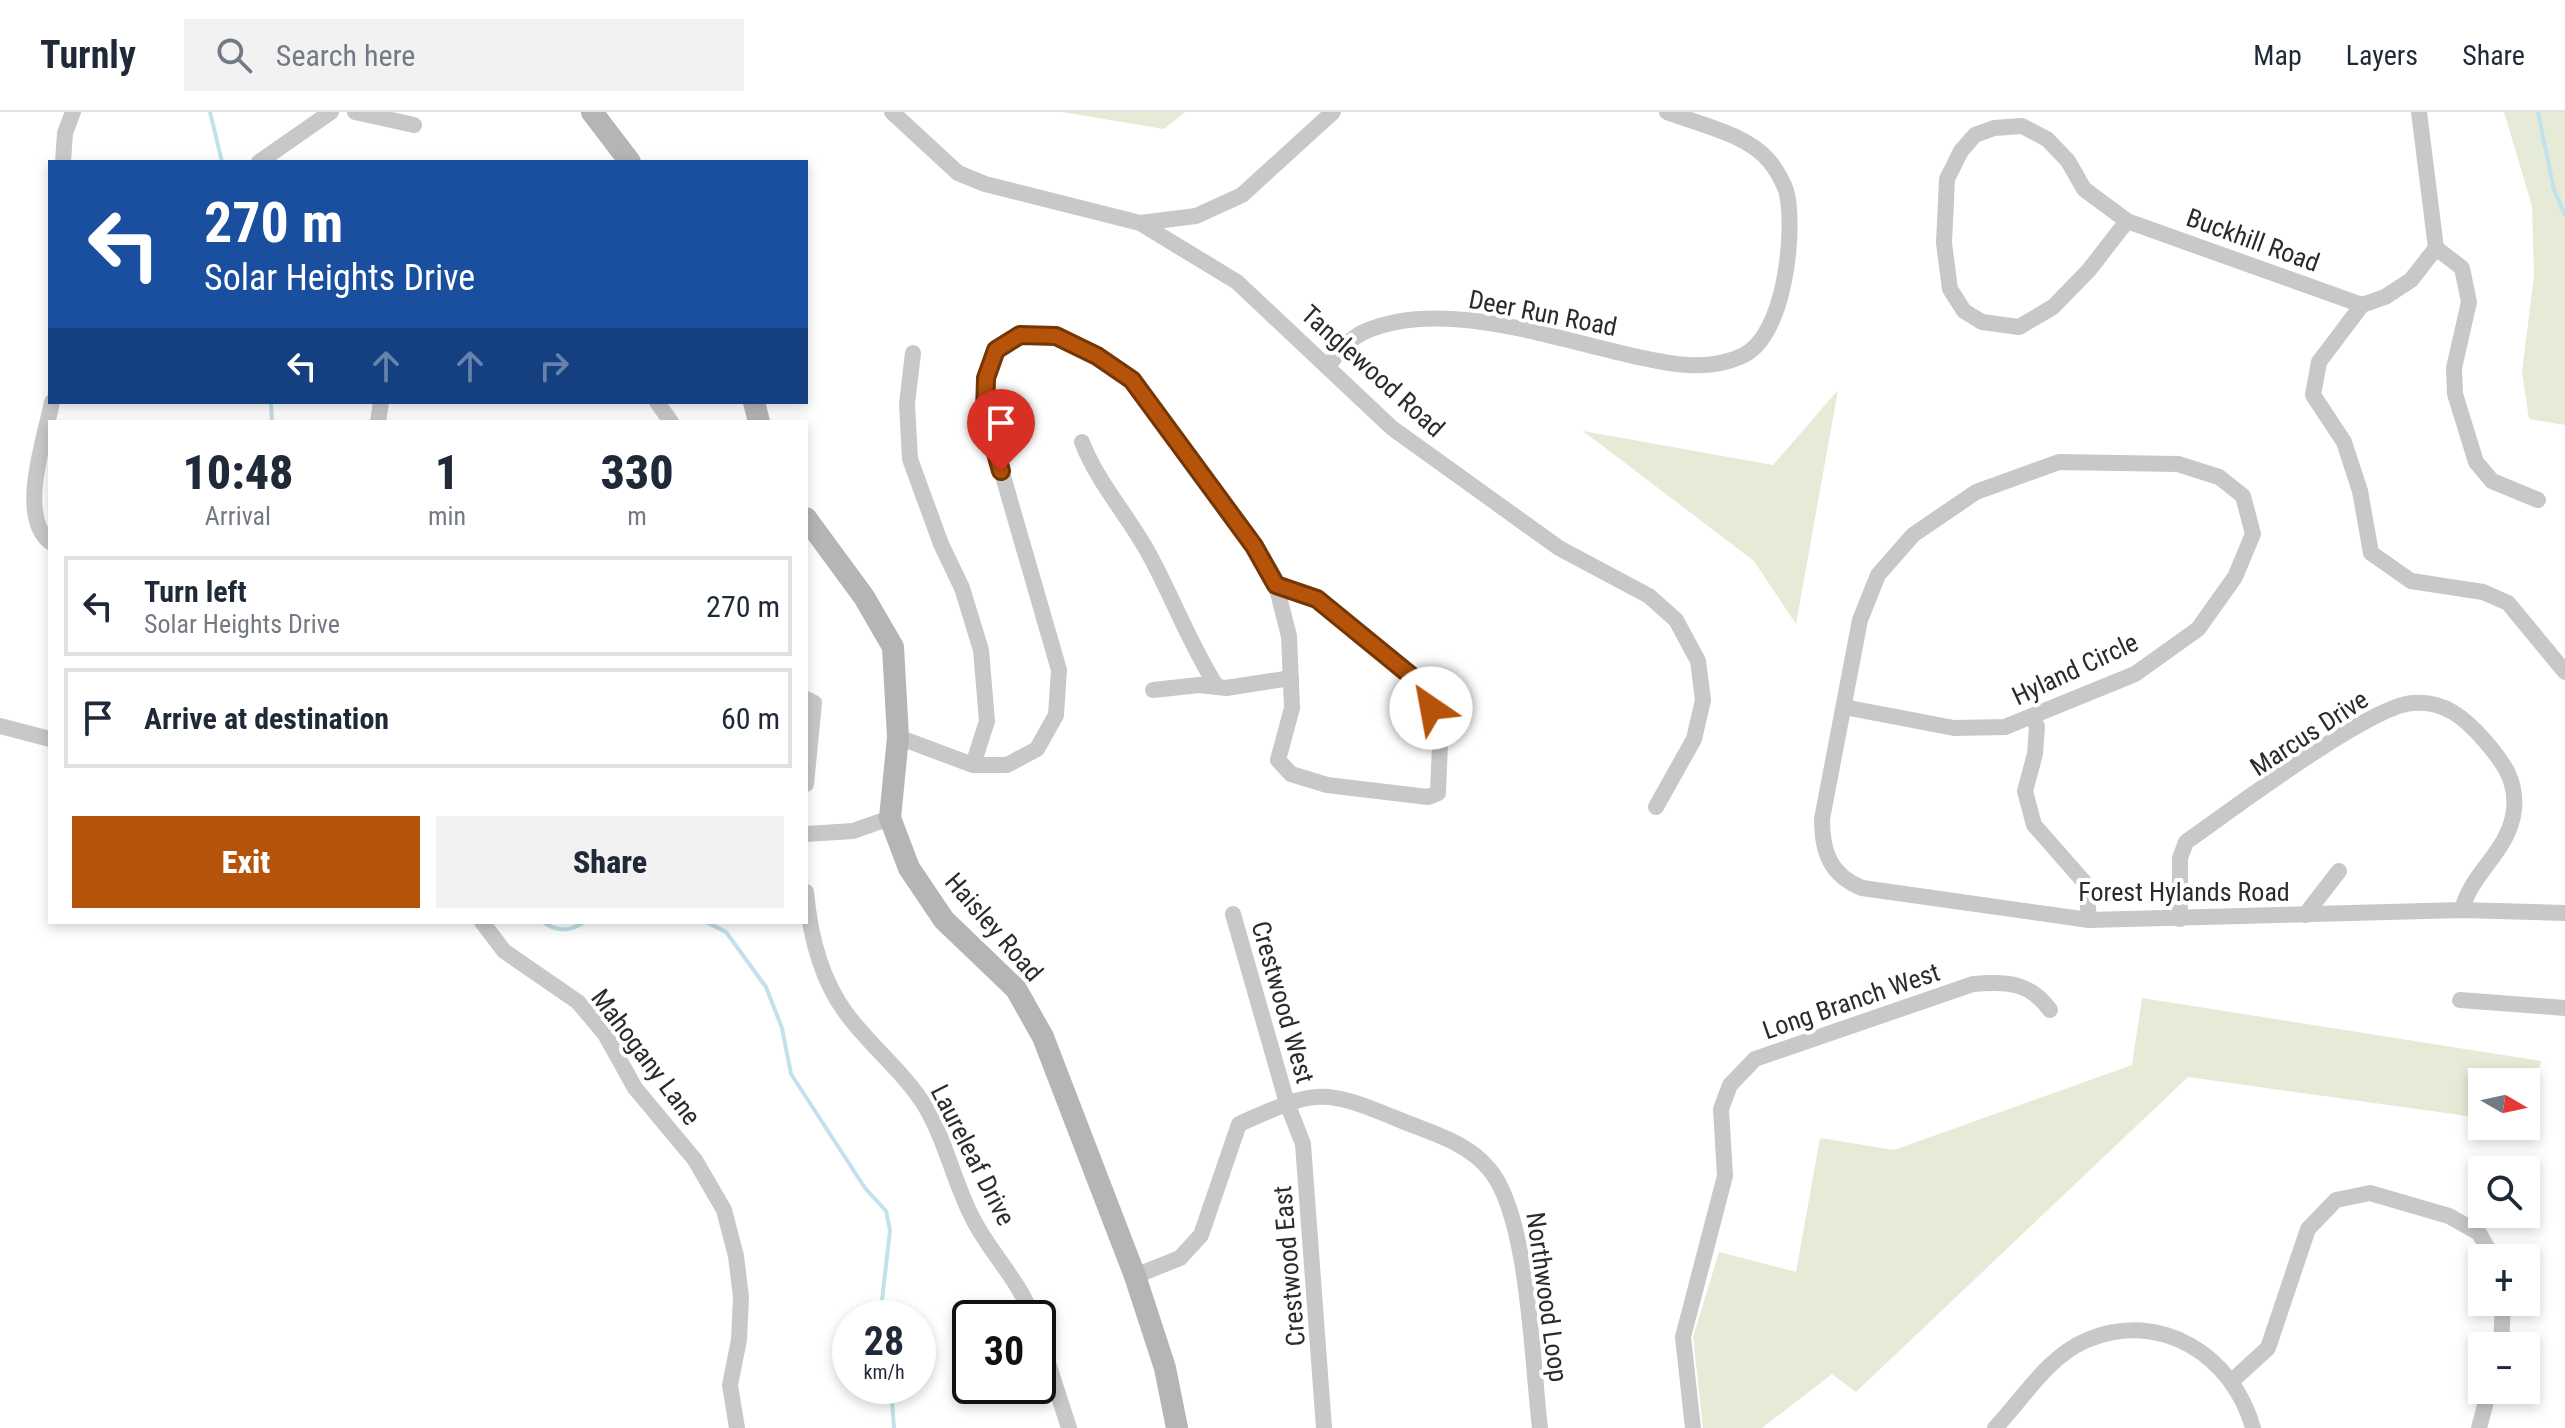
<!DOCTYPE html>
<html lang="en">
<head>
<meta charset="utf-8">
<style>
  :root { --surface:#fff; --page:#f2f2f3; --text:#1f2937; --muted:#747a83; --line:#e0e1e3; --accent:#b45309 }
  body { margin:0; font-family:"Roboto Condensed",sans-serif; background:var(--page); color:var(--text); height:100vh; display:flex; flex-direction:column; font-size:30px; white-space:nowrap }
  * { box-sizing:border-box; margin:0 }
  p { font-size:26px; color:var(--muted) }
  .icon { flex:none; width:44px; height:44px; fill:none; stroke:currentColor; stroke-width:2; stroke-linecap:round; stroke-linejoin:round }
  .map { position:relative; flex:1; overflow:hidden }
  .panel { position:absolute; left:48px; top:308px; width:760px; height:504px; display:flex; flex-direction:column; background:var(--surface); border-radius:0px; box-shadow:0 4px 12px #0003 }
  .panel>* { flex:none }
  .banner { position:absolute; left:48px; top:48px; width:760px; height:244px; border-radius:0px; box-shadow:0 4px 12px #0003; background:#1a4fa0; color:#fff; overflow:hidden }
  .needle { width:52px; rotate:99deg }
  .controls { position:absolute; left:2468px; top:956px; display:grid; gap:16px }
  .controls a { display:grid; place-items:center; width:72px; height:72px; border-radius:0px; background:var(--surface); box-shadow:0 4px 12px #0003; font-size:40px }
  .speed { position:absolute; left:832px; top:1188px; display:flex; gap:16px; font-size:40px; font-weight:700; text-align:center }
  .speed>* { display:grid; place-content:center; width:104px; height:104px; border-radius:50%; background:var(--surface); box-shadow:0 4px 12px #0003; line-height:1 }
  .speed small { font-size:20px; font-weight:400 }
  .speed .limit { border:4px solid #111; border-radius:12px; background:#fff; color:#111 }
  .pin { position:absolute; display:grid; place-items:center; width:68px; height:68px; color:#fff; margin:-82px -34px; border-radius:50% 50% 50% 0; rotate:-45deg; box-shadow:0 0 8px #0007 }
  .pin .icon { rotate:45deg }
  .me { position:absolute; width:88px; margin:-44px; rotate:327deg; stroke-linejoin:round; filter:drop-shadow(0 0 6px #0008) }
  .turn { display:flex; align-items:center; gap:28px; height:168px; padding:0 24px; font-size:36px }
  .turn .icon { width:104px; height:104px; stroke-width:2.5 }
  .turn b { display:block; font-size:56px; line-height:68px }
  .lanes { display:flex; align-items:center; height:76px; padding:0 24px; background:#0003; justify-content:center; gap:40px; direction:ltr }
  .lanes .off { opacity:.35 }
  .eta { display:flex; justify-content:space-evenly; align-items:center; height:136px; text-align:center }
  .eta b { font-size:48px; font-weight:800; line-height:56px }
  .button { display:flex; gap:16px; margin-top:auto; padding:16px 24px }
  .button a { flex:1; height:92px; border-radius:0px; background:var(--accent); color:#fff; font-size:32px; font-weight:800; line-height:92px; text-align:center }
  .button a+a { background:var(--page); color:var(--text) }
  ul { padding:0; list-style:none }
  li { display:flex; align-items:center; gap:24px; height:100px; margin:0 16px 12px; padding:0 8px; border:4px solid var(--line); border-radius:0px }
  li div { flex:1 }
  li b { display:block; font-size:30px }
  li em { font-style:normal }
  header { display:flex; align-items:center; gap:48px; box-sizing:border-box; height:112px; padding:0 40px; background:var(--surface); border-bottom:2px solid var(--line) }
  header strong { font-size:38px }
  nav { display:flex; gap:44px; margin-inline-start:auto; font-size:28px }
  .search { width:560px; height:72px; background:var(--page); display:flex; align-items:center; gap:20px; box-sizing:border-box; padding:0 28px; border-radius:0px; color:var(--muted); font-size:30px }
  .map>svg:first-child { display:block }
  .green { fill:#e5ebd7 }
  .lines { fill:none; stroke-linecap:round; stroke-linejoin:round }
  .stream { stroke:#c1e2ed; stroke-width:4 }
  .street { stroke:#c8c8c8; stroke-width:16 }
  .secondary { stroke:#b5b5b5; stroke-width:22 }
  .route-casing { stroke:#753606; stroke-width:20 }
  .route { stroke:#b45309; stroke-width:14 }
  .labels { text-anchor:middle; stroke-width:8; stroke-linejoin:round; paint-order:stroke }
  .street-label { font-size:26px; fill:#2b2b2b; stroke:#fff }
</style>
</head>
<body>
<header>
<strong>Turnly</strong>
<div class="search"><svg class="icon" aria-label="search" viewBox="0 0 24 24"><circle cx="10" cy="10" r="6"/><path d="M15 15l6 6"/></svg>Search here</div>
<nav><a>Map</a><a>Layers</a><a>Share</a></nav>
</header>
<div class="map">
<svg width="2565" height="1316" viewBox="0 0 2565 1316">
  <rect width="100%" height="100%" fill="#fff"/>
  <g class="green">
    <path d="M 1062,0 L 1185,0 L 1164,17 Z"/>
    <path d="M 2504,0 L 2565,0 L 2565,313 L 2529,307 L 2522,260 L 2534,163 L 2532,94 Z"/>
    <path d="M 1838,278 L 1796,512 L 1754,449 L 1583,319 L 1773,353 Z"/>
    <path d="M 2142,886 L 2541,949 L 2529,1012 L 2526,1012 L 2526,970 L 2482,970 L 2482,1006 L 2188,965 L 1856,1280 L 1832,1262 L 1762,1316 L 1703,1316 L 1693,1225 L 1719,1140 L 1796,1160 L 1820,1026 L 1894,1038 L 2132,953 Z"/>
  </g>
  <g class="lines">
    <g class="stream">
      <path d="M 210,0 L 222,50"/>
      <path d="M 2538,0 L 2554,78 L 2565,103"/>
      <path d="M 271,290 L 272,310"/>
      <path d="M 543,810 C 558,820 569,820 584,810"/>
      <path d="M 706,810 L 726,820 L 766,875 L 782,916 L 791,962 L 865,1076 L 886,1099 L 890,1118 L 880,1206"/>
      <path d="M 891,1274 L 894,1316"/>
    </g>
    <g class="street">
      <path d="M 355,0 L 414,13"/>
      <path d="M 892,0 L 958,61 L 985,72 L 1140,111 L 1237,170 L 1392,316 L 1559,436 L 1649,484 L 1676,508 L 1698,549 L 1703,588 L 1694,627 L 1656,695"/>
      <path d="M 2419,0 L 2436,136 L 2411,168 L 2385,185 L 2362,193 L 2319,250 L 2313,283 L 2344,330 L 2360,379 L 2371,441 L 2411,469 L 2483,480 L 2508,491 L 2565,560"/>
      <path d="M 63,50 L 65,21 L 73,0"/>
      <path d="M 259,50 L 331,0"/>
      <path d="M 2127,109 L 2089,158 L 2053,195 L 2019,215 L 1982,210 L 1964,199 L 1950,177 L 1944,131 L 1947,67 L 1961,39 L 1975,23 L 1994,16 L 2022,14 L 2047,27 L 2068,49 L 2084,77 L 2127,109 L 2362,193"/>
      <path d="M 1140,111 L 1196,104 L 1242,83 L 1333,0"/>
      <path d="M 2436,136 L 2462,156 L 2469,190 L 2454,256 L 2455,282 L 2476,350 L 2492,369 L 2538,388"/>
      <path d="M 913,241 L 907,292 L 910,347 L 941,432 L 962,476 L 981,538 L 987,609 L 973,653"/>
      <path d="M 1327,255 C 1338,242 1349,226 1366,219 C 1442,186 1552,226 1629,243 C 1666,251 1705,261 1742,244 C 1785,225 1795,122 1787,82 C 1785,73 1776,57 1770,50 C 1748,22 1698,12 1667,0"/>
      <path d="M 657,290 L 671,310"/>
      <path d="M 378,310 L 381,290"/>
      <path d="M 1082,330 C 1098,372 1128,403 1149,442 C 1173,486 1190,533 1217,575"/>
      <path d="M 50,430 C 17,404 45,326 52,290"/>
      <path d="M 1153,578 L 1199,573 L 1226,576 L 1291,566"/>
      <path d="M 806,587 L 814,591 L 806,672"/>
      <path d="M 1844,595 L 1954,616 L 2005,615 L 2135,562 L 2198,517 L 2235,465 L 2253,422 L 2243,384 L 2219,365 L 2178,352 L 2059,350 L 1976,380 L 1913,423 L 1878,463 L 1860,508 L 1822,707 C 1822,740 1830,763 1862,776 L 2089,808 L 2462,798 L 2565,801"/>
      <path d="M 2033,605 L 2037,615 L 2035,642 L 2025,679 L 2034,713 L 2086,772 L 2089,808"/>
      <path d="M 0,614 L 50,627"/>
      <path d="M 898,625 L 973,653 L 1007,653 L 1037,637 L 1056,603 L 1059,558 L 985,302 L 986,266 L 996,238 L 1020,223 L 1056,224 L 1097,244 L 1132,268 L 1254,434 L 1276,473 L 1289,524 L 1292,596 L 1278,648 L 1291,662 L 1327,673 L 1428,685 L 1438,681 L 1440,632 L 1431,596 L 1410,563 L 1317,487 L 1276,473"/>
      <path d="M 806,722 L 853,719 L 890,706"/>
      <path d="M 806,780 C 810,823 820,866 846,901 C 870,934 903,959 925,994 C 946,1029 954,1071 973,1107 C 991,1142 1019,1168 1033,1206"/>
      <path d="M 1233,802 L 1287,991 L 1303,1032 L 1324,1316"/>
      <path d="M 2305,803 L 2339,759"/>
      <path d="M 2180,807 L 2180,746 L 2186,730 C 2229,700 2370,593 2413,591 C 2444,588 2465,606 2485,629 C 2503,650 2517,668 2514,698 C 2509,740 2471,760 2462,798"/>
      <path d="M 482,810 L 504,839 L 578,890 L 605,922 L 635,976 L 695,1048 L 724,1098 L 736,1144 L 741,1185 L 739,1228 L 730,1273 L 737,1316"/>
      <path d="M 2460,888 L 2565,896"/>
      <path d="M 1135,1164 L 1180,1146 L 1201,1123 L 1239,1012 C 1316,978 1321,975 1400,1008 C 1431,1021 1467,1030 1489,1057 C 1529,1103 1532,1252 1540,1316"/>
      <path d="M 1038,1220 L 1069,1316"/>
      <path d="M 2501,1234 L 2503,1190"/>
      <path d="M 2233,1268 L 2268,1236 L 2308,1117 L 2336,1088 L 2370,1081 L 2449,1104 L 2479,1121 L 2493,1146"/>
      <path d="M 1693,1316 L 1683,1225 L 1725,1064 L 1721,997 L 1730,973 L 1755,947 L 1973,872 C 2006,869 2030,870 2050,898"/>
      <path d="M 1995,1316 C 2024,1286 2047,1245 2087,1228 C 2161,1197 2233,1244 2253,1316"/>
      <path d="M 2479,1316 L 2489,1278"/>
    </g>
    <g class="secondary">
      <path d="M 592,0 L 630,50"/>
      <path d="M 754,290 L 759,310"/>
      <path d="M 806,406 L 864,485 L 893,535 L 898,625 L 890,706 L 909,756 L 944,808 L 1016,877 L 1043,925 L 1135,1164 L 1165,1256 L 1177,1316"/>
    </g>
  </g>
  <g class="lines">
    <defs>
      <path id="route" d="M 1001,359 L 985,302 L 986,266 L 996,238 L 1020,223 L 1056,224 L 1097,244 L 1132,268 L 1254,434 L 1276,473 L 1317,487 L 1410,563 L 1431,596"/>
    </defs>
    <use href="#route" class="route-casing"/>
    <use href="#route" class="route"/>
  </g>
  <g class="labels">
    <g class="street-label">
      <text transform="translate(2253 128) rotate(20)" y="9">Buckhill Road</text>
      <text transform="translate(1543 201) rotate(11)" y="9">Deer Run Road</text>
      <text transform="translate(1373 259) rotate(42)" y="9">Tanglewood Road</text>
      <text transform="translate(2075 557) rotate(-25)" y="9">Hyland Circle</text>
      <text transform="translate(2309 621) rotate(-33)" y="9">Marcus Drive</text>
      <text x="2184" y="789">Forest Hylands Road</text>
      <text transform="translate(994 815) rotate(49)" y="9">Haisley Road</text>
      <text transform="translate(1851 889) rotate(-19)" y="9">Long Branch West</text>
      <text transform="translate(1283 890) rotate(74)" y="9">Crestwood West</text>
      <text transform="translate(646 945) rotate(53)" y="9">Mahogany Lane</text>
      <text transform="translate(973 1043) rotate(63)" y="9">Laureleaf Drive</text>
      <text transform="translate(1289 1154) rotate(-95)" y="9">Crestwood East</text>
      <text transform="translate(1547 1185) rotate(82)" y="9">Northwood Loop</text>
    </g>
  </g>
</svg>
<div class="controls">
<a><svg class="needle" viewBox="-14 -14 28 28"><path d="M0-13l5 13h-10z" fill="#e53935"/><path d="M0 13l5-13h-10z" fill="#747a83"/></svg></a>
<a><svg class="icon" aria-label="search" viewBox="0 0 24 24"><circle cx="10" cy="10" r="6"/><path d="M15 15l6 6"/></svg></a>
<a>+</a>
<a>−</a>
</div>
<div class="speed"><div>28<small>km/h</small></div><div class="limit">30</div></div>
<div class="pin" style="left:1001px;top:359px;background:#d93025"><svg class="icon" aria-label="arrive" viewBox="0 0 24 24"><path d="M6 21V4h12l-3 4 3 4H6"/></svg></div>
<svg class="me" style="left:1431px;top:596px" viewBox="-20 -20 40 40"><circle r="19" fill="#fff"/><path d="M0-13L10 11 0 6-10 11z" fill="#b45309"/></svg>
<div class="banner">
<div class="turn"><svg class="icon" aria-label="left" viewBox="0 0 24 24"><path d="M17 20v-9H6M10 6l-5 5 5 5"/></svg><div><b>270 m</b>Solar Heights Drive</div></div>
<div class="lanes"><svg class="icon" aria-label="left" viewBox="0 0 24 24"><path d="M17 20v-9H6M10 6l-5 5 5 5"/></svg><svg class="icon off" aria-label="ahead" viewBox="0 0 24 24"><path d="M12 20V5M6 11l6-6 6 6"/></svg><svg class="icon off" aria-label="ahead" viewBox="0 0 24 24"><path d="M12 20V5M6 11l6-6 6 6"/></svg><svg class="icon off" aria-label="right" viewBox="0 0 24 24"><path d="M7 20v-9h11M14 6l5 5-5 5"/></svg></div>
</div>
<section class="panel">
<div class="eta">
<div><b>10:48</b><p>Arrival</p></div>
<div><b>1</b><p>min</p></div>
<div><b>330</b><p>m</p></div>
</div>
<ul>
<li><svg class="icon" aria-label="left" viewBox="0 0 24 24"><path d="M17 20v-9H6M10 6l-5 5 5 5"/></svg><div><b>Turn left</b><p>Solar Heights Drive</p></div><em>270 m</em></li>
<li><svg class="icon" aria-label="arrive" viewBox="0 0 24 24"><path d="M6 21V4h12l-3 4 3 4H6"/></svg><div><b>Arrive at destination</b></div><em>60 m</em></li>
</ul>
<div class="button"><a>Exit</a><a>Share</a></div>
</section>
</div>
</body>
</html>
